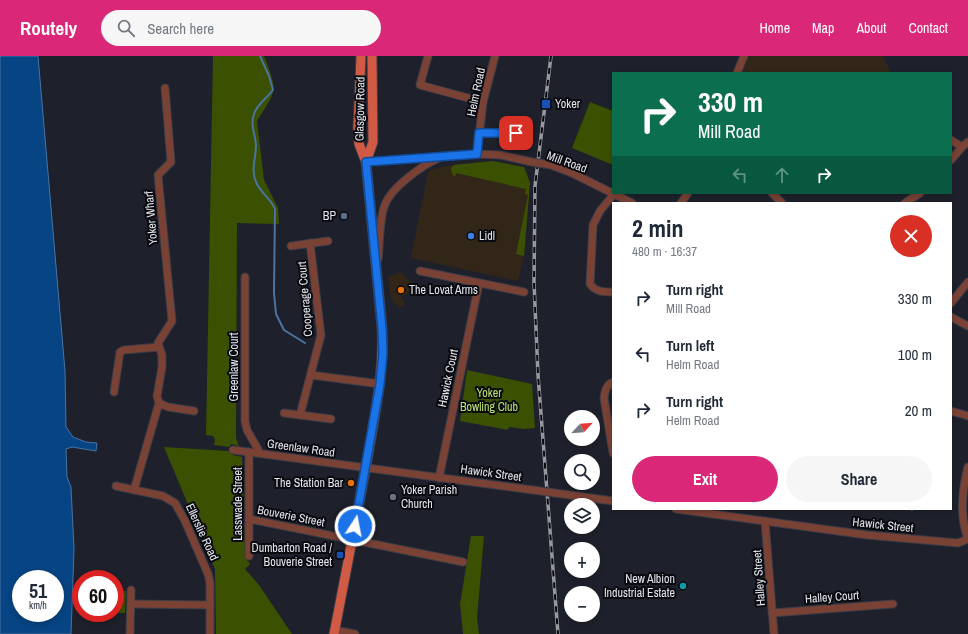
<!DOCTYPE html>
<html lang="en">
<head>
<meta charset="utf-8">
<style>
  :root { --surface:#fff; --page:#f6f6f7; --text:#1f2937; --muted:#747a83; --accent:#db2777 }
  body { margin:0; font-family:"Archivo Narrow",sans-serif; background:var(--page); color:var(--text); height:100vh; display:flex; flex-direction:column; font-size:15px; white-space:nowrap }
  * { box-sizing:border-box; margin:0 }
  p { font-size:13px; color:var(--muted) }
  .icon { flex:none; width:22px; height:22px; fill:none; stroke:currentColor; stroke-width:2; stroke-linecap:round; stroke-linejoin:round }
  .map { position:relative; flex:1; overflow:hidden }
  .panel { position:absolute; left:612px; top:146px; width:340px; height:308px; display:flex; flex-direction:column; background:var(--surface); border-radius:0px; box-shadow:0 2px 6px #0003 }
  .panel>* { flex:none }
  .hud { position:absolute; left:612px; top:16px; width:340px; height:122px; border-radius:0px; box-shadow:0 2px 6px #0003; background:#0b6e4f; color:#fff; overflow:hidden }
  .needle { width:26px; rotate:64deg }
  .fabs { position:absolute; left:564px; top:354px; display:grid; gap:8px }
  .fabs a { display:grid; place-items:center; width:36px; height:36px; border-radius:50%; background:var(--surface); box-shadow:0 2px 6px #0003; font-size:20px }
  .speed { position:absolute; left:12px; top:514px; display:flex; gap:8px; font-size:20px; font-weight:700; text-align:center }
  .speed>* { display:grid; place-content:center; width:52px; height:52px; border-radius:50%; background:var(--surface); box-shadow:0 2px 6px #0003; line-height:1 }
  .speed small { font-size:10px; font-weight:400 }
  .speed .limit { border:6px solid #d22; background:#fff; color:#111 }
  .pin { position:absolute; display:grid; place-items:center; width:34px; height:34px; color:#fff; margin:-17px; border-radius:8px; box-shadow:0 2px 6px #0006 }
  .me { position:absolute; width:44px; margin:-22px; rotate:11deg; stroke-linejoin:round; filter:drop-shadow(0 0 3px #0008) }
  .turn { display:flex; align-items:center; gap:14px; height:84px; padding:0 20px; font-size:18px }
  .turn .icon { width:52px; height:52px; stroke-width:2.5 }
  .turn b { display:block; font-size:28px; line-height:34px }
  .lanes { display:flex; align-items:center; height:38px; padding:0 20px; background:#0003; justify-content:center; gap:20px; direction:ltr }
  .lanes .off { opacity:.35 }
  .round { display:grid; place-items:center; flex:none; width:42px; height:42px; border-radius:21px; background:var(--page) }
  .head { display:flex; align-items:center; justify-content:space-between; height:68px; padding:0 20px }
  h1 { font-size:24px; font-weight:700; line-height:30px }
  .primary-button { display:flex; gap:8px; margin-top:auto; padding:8px 20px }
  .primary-button a { flex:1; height:46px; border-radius:24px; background:var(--accent); color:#fff; font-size:16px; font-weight:700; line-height:46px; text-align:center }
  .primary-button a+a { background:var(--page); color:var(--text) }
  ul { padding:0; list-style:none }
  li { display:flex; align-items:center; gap:12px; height:56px; padding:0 20px }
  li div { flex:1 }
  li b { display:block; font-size:15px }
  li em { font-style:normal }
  header { display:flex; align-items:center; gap:24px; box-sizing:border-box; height:56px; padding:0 20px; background:var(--accent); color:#fff }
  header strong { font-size:19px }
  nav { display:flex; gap:22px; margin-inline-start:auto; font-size:14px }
  .search { width:280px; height:36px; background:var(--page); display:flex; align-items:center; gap:10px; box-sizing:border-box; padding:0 14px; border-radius:22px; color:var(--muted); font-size:15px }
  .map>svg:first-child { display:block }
  .commercial { fill:#312617 }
  .green { fill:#3b5000 }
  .water { fill:#074484; stroke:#4974a3; fill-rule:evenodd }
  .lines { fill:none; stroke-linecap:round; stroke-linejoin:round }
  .stream { stroke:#4974a3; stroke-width:2 }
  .minor-casing { stroke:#3a3c46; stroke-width:9 }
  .major-casing { stroke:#3a3c46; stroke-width:11 }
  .minor { stroke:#7a4135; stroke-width:7 }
  .major { stroke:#d15a45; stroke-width:9 }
  .rail-casing { stroke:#9698a0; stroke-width:3.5 }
  .rail { stroke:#090a0f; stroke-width:2; stroke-dasharray:6; stroke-linecap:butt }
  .minor-bridge-casing { stroke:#3a3c46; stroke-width:9; stroke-linecap:butt }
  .minor-bridge { stroke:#7a4135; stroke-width:7 }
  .route-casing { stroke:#114b97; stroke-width:10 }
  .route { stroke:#1a73e8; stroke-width:7 }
  .transit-dot { fill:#1a4fb4; stroke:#090a0f; stroke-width:1.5 }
  .service-dot { fill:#5c6f8a; stroke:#090a0f; stroke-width:1.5 }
  .shop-dot { fill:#3f7fe0; stroke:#090a0f; stroke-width:1.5 }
  .food-dot { fill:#e8710a; stroke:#090a0f; stroke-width:1.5 }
  .worship-dot { fill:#6b7280; stroke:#090a0f; stroke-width:1.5 }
  .culture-dot { fill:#0f9aa8; stroke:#090a0f; stroke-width:1.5 }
  .labels { text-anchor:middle; stroke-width:4; stroke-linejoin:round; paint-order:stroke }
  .street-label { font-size:12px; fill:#e3e5ec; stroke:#090a0f }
  .poi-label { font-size:12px; fill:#e3e5ec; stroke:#090a0f; text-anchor:start }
  .park-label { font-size:12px; fill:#bbe36d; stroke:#090a0f }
</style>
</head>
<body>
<header>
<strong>Routely</strong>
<div class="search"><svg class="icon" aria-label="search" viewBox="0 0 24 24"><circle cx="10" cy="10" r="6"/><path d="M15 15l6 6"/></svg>Search here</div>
<nav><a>Home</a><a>Map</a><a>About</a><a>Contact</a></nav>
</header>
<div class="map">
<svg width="968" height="578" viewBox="0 0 968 578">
  <rect width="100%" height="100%" fill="#1e202b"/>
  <g class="commercial">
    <path d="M 744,0 L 883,0 L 891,17 L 737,17 Z"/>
    <path d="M 490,105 L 524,111 L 530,127 L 524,200 L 518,225 L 411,202 L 428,116 L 433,113 L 457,108 Z"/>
    <path d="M 400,216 L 417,232 L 401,241 L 405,248 L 399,252 L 391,242 L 388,221 Z"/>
  </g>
  <g class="green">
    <path d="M 213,0 L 264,0 C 278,36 277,33 257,65 L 264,124 L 278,152 L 279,168 L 237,167 L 236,382 L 239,390 L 231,388 L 229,391 L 214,389 L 215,383 L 213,380 L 206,379 Z"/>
    <path d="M 590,46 L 613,55 L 613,109 L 572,92 Z"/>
    <path d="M 493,105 L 524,111 L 530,127 L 524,200 L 516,198 L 528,139 L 525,138 L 526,133 L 456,117 L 455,121 L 452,118 L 451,112 L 454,109 Z"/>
    <path d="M 467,314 L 532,328 L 535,372 L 524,373 L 509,371 L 508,374 L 460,365 Z"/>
    <path d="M 164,391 L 228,395 L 233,399 L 242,401 L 245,492 L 247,504 L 250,508 L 245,513 L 259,529 L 292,578 L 216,578 L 215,513 Z"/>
    <path d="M 471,480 L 484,480 L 477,562 L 479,578 L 463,578 L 460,548 Z"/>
    <path d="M 124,535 L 126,535 L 125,557 L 113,557 L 115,557 L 115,539 L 124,539 Z"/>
  </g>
  <path class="water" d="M 0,0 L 38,0 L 65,315 L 66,371 L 73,381 L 86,386 L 97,387 L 96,395 L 72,391 L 66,393 L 67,421 L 71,431 L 74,493 L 71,578 L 0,578 ZM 21,523 L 55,523 L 55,557 L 21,557 Z"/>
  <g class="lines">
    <g class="stream">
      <path d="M 260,0 L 269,20 L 273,34 C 267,42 257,48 254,58 C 250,69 255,77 256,89 C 256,102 250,115 257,128 C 262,138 271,143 275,153 L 274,237 L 276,258 L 284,274 L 305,287"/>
      <path d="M 912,453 L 912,454"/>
    </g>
    <defs>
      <g id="minor">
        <path d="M 428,0 L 420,29 L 483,46"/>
        <path d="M 737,17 L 744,0"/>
        <path d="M 165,32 L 171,106 L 158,119 L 172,265 L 158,287 L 162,299 L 162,311 L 157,340 L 159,347 L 168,351 L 194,355"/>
        <path d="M 479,77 L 516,77"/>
        <path d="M 951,84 L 962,91"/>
        <path d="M 477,98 L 483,46 L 495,0"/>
        <path d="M 951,104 L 962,91 L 968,86"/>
        <path d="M 366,106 L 477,98 L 501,99 L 532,106"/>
        <path d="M 551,109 L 572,117 L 632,147"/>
        <path d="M 772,137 L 782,147"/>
        <path d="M 681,147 L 688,137"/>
        <path d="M 905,147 L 920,137"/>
        <path d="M 291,190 L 328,185"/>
        <path d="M 378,203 C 380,187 379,167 384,151 C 390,132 421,110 439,102"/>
        <path d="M 420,215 L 524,236"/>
        <path d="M 245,221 L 245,365 L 247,374 L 260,397"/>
        <path d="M 613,236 C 603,236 596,236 590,228 L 593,169 L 600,155 L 614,138"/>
        <path d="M 951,247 L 968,226"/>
        <path d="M 951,261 L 968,270"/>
        <path d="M 311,319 L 380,328"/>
        <path d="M 613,326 C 606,329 605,335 604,342 L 613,397"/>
        <path d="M 114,336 L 120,296 L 124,294 L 159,291"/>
        <path d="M 951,355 L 968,360"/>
        <path d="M 284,357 L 331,363"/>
        <path d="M 300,359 L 321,279 L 310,187"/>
        <path d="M 233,394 L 533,434"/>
        <path d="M 249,396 L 249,500"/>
        <path d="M 968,411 C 962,434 959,459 968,483"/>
        <path d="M 439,422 L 479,227"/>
        <path d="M 116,430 L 163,440 L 175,447 L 185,465 L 208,518 L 210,527 L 210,578"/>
        <path d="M 134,434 L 159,347"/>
        <path d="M 555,437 L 613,445"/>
        <path d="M 676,453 L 867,479 L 958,487 L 968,483"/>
        <path d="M 249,463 L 463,506"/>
        <path d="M 765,465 L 774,578"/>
        <path d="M 131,548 L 210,549"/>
        <path d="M 772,557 L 893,548"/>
        <path d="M 334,574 L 355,578"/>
        <path d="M 130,578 L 131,534"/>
      </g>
      <g id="major">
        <path d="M 366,106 L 373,86 L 372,0"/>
        <path d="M 334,578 C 346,516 358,455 369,393 C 376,353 384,313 382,272 L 366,106 L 359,88 L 358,71 L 361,0"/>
      </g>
    </defs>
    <use href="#minor" class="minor-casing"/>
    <use href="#major" class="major-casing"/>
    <use href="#minor" class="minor"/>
    <use href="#major" class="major"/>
    <defs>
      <path id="rail" d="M 551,0 L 535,130 L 534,226 L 538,319 L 558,578"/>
    </defs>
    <use href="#rail" class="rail-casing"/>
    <use href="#rail" class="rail"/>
    <defs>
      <g id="minor-bridge">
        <path d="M 532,106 L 551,109"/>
        <path d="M 533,434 L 555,437"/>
      </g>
    </defs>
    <use href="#minor-bridge" class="minor-bridge-casing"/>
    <use href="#minor-bridge" class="minor-bridge"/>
  </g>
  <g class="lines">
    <defs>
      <path id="route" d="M 355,470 L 380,328 L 383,297 L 382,272 L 366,106 L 477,98 L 479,77 L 516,77"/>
    </defs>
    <use href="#route" class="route-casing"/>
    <use href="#route" class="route"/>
  </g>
  <g class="transit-dot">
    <rect x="541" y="43" width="10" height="10" rx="2"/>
    <rect x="336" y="495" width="8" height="8" rx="2"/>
  </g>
  <circle class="service-dot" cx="344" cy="160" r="4"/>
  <circle class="shop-dot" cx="471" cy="180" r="4"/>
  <g class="food-dot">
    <circle cx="401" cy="234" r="4"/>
    <circle cx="351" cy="427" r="4"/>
  </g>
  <circle class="worship-dot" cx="393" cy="441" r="4"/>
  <circle class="culture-dot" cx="683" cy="530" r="4"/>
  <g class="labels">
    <g class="street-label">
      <text transform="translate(476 36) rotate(-78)" y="4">Helm Road</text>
      <text transform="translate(360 53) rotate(-89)" y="4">Glasgow Road</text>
      <text transform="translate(567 106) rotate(20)" y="4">Mill Road</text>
      <text transform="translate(151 162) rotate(-95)" y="4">Yoker Wharf</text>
      <text transform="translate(305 243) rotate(-95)" y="4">Cooperage Court</text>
      <text transform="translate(234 311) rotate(-90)" y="4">Greenlaw Court</text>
      <text transform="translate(448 322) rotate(-78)" y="4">Hawick Court</text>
      <text transform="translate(301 392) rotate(8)" y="4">Greenlaw Road</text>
      <text transform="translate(491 417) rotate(8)" y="4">Hawick Street</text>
      <text transform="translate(238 448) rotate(-90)" y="4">Lasswade Street</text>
      <text transform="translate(291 460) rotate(11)" y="4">Bouverie Street</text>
      <text transform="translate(883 469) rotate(6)" y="4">Hawick Street</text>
      <text transform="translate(202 476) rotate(65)" y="4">Ellerslie Road</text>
      <text transform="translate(759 522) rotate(-94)" y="4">Halley Street</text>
      <text transform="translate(832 541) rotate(-4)" y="4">Halley Court</text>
    </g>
    <g class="poi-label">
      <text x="555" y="52">Yoker</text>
      <text x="336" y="164" text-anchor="end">BP</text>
      <text x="479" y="184">Lidl</text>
      <text x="409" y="238">The Lovat Arms</text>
      <text x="343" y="431" text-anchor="end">The Station Bar</text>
      <text x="401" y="438">Yoker Parish<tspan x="401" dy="14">Church</tspan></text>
      <text x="332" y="496" text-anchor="end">Dumbarton Road /<tspan x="332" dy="14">Bouverie Street</tspan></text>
      <text x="675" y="527" text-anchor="end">New Albion<tspan x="675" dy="14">Industrial Estate</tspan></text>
    </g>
    <g class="park-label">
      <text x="489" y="341">Yoker<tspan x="489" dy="14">Bowling Club</tspan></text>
    </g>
  </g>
</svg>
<div class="fabs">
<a><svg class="needle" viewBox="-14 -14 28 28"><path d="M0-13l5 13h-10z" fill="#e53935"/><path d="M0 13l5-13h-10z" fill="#747a83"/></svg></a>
<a><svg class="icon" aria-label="search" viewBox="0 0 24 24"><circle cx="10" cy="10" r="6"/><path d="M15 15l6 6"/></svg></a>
<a><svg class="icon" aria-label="layers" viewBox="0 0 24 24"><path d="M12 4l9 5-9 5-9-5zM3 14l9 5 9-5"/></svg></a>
<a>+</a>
<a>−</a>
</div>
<div class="speed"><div>51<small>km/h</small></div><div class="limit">60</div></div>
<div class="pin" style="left:516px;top:77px;background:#d93025"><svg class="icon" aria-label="arrive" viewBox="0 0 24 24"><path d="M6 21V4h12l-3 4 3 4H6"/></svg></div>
<svg class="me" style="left:355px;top:470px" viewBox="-20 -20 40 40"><circle r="17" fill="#1a73e8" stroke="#fff" stroke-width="3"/><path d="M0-11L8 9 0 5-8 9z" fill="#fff"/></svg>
<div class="hud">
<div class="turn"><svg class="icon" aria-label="right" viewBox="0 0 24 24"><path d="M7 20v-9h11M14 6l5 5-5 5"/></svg><div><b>330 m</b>Mill Road</div></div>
<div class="lanes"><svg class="icon off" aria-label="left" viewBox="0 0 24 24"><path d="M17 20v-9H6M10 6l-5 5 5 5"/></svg><svg class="icon off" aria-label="ahead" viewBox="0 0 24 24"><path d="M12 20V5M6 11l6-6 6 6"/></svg><svg class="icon" aria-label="right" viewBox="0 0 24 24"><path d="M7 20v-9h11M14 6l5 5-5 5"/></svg></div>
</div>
<section class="panel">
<div class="head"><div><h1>2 min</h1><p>480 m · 16:37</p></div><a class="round" style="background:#d93025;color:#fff"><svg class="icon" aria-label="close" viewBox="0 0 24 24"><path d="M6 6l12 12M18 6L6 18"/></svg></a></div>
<ul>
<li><svg class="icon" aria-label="right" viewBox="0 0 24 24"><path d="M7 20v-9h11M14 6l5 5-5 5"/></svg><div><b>Turn right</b><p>Mill Road</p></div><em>330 m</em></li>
<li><svg class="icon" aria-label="left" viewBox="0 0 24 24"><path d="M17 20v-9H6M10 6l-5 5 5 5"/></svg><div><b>Turn left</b><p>Helm Road</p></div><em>100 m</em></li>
<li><svg class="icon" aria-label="right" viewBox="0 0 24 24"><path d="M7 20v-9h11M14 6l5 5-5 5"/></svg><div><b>Turn right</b><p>Helm Road</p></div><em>20 m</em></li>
</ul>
<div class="primary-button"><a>Exit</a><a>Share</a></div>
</section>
</div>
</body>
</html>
